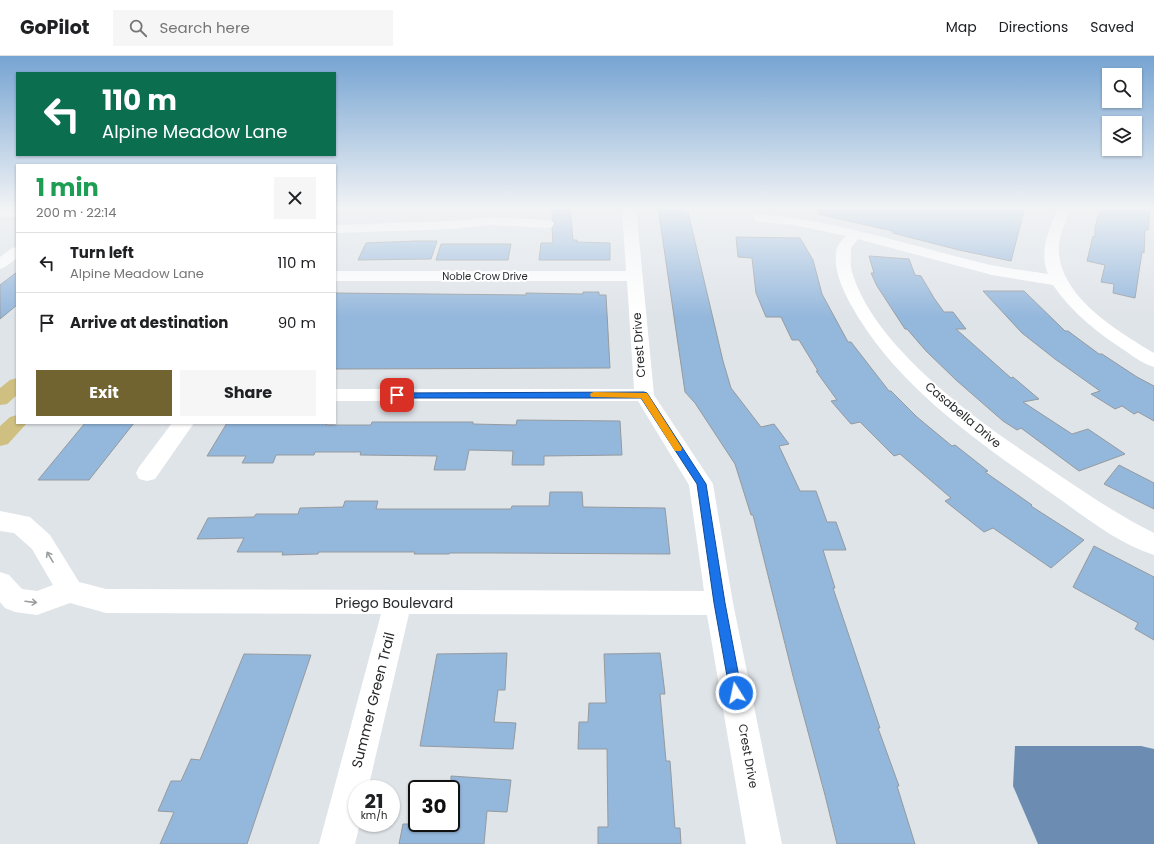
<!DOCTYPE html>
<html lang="en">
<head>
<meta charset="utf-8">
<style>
  :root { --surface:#fff; --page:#f6f6f6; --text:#202124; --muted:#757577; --line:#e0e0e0; --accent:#716431 }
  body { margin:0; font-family:Poppins,sans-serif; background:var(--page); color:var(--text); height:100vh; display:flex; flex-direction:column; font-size:15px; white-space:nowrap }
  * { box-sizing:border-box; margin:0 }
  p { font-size:13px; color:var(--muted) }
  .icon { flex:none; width:22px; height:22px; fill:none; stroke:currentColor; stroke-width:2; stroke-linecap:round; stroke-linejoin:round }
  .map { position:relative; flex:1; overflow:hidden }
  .side { position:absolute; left:16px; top:108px; width:320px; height:260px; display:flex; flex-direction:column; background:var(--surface); border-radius:0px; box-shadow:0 1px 3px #0004 }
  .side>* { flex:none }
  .hud { position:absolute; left:16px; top:16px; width:320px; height:84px; border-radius:0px; box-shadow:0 1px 3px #0004; background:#0b6e4f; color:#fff; overflow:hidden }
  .buttons { position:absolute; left:1102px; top:12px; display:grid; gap:8px }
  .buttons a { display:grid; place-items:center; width:40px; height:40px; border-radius:0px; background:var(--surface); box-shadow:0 1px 3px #0004; font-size:20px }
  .speed { position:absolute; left:348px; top:724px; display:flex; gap:8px; font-size:20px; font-weight:700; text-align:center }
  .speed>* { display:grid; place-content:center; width:52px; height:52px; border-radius:50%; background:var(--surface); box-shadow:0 1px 3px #0004; line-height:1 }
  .speed small { font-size:10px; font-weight:400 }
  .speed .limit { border:2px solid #111; border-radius:6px; background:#fff; color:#111 }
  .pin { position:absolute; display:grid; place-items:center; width:34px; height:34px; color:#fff; margin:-17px; border-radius:8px; box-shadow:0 2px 6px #0006 }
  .me { position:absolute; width:44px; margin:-22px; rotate:350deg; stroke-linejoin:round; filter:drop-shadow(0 0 3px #0008) }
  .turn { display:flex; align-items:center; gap:14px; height:84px; padding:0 20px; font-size:18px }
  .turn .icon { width:52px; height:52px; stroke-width:2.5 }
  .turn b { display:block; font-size:28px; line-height:34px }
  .round { display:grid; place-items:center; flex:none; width:42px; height:42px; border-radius:0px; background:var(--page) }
  .overview { display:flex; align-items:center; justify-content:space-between; height:68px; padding:0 20px }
  h1 { font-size:24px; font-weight:700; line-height:30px; color:#1e9e55 }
  .button { display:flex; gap:8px; margin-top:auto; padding:8px 20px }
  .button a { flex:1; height:46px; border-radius:0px; background:var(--accent); color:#fff; font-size:16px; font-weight:700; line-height:46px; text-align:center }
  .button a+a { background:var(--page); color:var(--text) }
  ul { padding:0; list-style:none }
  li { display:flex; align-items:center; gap:12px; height:60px; padding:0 20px; border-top:1px solid var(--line) }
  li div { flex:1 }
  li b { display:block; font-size:15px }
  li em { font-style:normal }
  header { display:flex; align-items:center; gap:24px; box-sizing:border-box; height:56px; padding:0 20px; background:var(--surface); border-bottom:1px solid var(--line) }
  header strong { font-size:19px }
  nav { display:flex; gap:22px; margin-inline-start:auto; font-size:14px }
  .search { width:280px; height:36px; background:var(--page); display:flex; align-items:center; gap:10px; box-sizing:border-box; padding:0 14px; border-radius:0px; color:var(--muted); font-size:15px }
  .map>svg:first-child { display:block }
  .water { fill:#6c8db1 }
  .building { fill:#94b7dc; stroke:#959a9e }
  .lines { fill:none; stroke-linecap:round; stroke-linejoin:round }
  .minor { fill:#fff; fill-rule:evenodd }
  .major { fill:#cfc082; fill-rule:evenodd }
  .oneway { stroke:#9d9e9f }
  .route { fill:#1a73e8; stroke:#114b97 }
  .slow { fill:#f59e0b }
  .labels { text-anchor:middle; stroke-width:4; stroke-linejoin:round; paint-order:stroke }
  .far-street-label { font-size:10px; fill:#26282a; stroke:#fff }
  .street-label { font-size:12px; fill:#26282a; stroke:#fff }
  .near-street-label { font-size:14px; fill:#26282a; stroke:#fff }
</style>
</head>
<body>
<header>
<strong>GoPilot</strong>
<div class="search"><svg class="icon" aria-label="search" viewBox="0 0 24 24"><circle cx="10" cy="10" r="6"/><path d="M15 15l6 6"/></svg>Search here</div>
<nav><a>Map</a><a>Directions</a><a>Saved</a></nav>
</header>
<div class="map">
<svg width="1154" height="788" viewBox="0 0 1154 788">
  <rect width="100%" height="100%" fill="#dfe4e9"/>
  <path class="water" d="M 1015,690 L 1141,690 L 1154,693 L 1154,788 L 1038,788 L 1013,730 Z"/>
  <g class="building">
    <path d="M 552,151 L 570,151 L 573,184 L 577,184 L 577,186 L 610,187 L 610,204 L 539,204 L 541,187 L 553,187 L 552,172 L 555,167 L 552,164 Z"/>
    <path d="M 658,151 L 684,151 L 685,156 L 688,156 L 723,305 L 731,332 L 761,371 L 774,368 L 789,388 L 779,390 L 800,435 L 816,435 L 827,466 L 836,466 L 846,494 L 823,494 L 835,532 L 833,532 L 880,672 L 878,672 L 899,730 L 897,730 L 915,788 L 837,788 L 825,739 L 793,620 L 753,459 L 751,459 L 735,408 L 695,347 L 685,336 Z"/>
    <path d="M 819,151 L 1025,151 L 1011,205 L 959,194 L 893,177 L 893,175 L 818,158 Z"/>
    <path d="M 1101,151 L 1150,151 L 1148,174 L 1145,174 L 1144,197 L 1142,196 L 1135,242 L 1113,237 L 1114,228 L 1101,226 L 1105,209 L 1087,205 L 1093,180 L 1095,181 L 1095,171 Z"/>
    <path d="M 736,181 L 800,182 L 813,204 L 822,238 L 848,286 L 851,286 L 889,335 L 891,335 L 917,361 L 952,390 L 955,389 L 988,415 L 985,416 L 1032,449 L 1031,450 L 1084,484 L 1051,512 L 993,472 L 984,476 L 945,445 L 951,442 L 900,398 L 894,400 L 860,366 L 851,368 L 831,345 L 837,344 L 816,315 L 818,315 L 799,284 L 792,284 L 781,261 L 766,261 L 756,237 L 752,202 L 738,201 Z"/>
    <path d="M 416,185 L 437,185 L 431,203 L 358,204 L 366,187 Z"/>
    <path d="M 441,188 L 511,188 L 508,204 L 436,204 Z"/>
    <path d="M 869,200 L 909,203 L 915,219 L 921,220 L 934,242 L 944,256 L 953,256 L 966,273 L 956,273 L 1011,322 L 1013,321 L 1039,343 L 1023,346 L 1072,378 L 1088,373 L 1125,398 L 1079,415 L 1021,372 L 1017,374 L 1003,365 L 956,324 L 926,295 L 907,273 L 905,273 L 877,230 L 871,217 L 874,217 Z"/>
    <path d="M 17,216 L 17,249 L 0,263 L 0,229 Z"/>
    <path d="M 983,235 L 1024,235 L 1065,275 L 1068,275 L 1099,298 L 1102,298 L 1137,321 L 1154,330 L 1154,365 L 1138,356 L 1134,358 L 1122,350 L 1115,353 L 1091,338 L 1100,335 L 1055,303 L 1022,277 Z"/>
    <path d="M 583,236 L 599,236 L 599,239 L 606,239 L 610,312 L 335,313 L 335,237 L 526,239 L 526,237 L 583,238 Z"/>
    <path d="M 517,364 L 620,365 L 622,399 L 544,400 L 544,409 L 512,409 L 513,395 L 469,394 L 465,414 L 434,414 L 437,400 L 360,399 L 361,396 L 315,396 L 314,399 L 276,399 L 273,407 L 242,407 L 246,400 L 207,400 L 227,367 L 327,367 L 326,369 L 371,369 L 372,366 L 473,366 L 473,368 L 516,369 Z"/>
    <path d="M 85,367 L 134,367 L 89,424 L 38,424 Z"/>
    <path d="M 1119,409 L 1154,427 L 1154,453 L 1104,428 Z"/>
    <path d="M 550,436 L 582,436 L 583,451 L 665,452 L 670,498 L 494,497 L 450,497 L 449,498 L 414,498 L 415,496 L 319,496 L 318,498 L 282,499 L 283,496 L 237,496 L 244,482 L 197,483 L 208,462 L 254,461 L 256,458 L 298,458 L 300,452 L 343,451 L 345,445 L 378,445 L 376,453 L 511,453 L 512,450 L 549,450 Z"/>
    <path d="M 1094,490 L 1154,521 L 1154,584 L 1135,573 L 1138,567 L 1073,531 Z"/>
    <path d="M 507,597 L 505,634 L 498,634 L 494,666 L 516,667 L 513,693 L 420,690 L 437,598 Z"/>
    <path d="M 660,597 L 665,638 L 660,638 L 666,705 L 670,705 L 675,772 L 680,772 L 681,788 L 598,788 L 598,771 L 608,771 L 607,693 L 578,693 L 579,666 L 588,666 L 589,647 L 606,647 L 604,598 Z"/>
    <path d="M 244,598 L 311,599 L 247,788 L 160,788 L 174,756 L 158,755 L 171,725 L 181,725 L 191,703 L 200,704 Z"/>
    <path d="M 451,720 L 511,724 L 507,756 L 487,755 L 484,788 L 399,788 L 403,768 L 451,768 Z"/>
  </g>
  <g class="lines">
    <g class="minor">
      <path d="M 622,151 L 636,151 L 654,339 L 713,428 L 733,547 L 782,788 L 746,788 L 707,559 L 409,558 L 368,733 L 357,733 L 357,767 L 360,767 L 355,788 L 319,788 L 381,558 L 106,557 L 70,547 L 37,559 L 15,556 L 5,552 L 0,546 L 0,516 L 9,519 L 22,533 L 37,535 L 53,529 L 32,493 L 14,477 L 0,475 L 0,455 L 30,461 L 50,479 L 79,526 L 106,533 L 704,535 L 689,429 L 638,345 L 335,345 L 335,333 L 634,333 L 627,225 L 335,225 L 335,215 L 626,215 Z"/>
      <path d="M 1058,151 L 1071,151 C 1067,164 1060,176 1059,189 C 1056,239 1116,274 1154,297 L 1154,311 C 1144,308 1135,302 1127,296 C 1099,278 1072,257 1053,229 L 992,219 L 858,183 L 851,192 C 851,199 850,208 852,216 C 876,296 986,371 1053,415 C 1087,438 1118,459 1154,477 L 1154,499 C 1116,487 1083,459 1051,437 C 977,385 896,330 851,249 C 842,232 832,212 837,192 C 838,188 843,183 846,180 L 795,169 L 760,166 L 755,165 L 753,162 L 755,159 L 760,158 C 840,165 914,191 991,209 C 1010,213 1029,215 1048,218 C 1038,195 1050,173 1058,151 Z"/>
      <rect x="0" y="153" width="17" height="8"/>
      <path d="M 492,161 L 547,164 L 552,165 L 554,168 L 552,171 L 547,172 L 492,169 L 452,173 L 335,177 L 335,169 L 452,165 Z"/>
      <path d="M 17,191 L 17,202 L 5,211 L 0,213 L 0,201 L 12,192 Z"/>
      <path d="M 172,367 L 194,367 L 155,423 L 147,425 L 139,423 L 136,417 L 139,411 Z"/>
    </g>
    <g class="major">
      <path d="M 17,322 L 17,339 L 7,348 L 0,349 L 0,332 L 10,324 Z"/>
      <path d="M 17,359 L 17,367 L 27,367 L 8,388 L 0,390 L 0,370 L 10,361 Z"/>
    </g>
  </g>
  <defs><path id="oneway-shaft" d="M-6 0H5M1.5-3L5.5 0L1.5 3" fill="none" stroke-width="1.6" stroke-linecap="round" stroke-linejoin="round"/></defs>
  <g class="oneway">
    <use href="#oneway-shaft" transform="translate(50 501) rotate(-121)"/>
    <use href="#oneway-shaft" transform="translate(31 546) rotate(7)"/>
  </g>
  <linearGradient id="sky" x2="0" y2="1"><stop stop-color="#76a4d2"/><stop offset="0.58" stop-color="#f1f3f5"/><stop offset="1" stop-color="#f1f3f5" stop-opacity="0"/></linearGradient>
  <rect width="1154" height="262" fill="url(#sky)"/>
  <path class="route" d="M 644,336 L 647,337 L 706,428 L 725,547 L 742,637 L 741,642 L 736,644 L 732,642 L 730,637 L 714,547 L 697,428 L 641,342 L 397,342 L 393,339 L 397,337 Z"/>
  <path class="slow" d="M 594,336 L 647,337 L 682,392 L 681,395 L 675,395 L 641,342 L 591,341 L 590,339 L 591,337 Z"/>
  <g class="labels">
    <g class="far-street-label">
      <text x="485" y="224">Noble Crow Drive</text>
    </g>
    <g class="street-label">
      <text transform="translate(639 289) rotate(-94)" y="4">Crest Drive</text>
      <text transform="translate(963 359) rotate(40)" y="4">Casabella Drive</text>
      <text transform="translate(748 700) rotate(80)" y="4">Crest Drive</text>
    </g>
    <g class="near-street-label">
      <text x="394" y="552">Priego Boulevard</text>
      <text transform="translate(373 644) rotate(-76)" y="5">Summer Green Trail</text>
    </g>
  </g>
</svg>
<div class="buttons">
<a><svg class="icon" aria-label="search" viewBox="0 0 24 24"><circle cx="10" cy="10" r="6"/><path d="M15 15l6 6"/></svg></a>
<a><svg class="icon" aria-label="layers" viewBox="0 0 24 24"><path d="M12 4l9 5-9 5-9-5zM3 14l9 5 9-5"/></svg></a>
</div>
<div class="speed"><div>21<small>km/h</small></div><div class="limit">30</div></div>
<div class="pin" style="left:397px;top:339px;background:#d93025"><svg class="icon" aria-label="arrive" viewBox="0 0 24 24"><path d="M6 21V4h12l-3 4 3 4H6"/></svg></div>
<svg class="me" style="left:736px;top:637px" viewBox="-20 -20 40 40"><circle r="17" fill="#1a73e8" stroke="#fff" stroke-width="3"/><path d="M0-11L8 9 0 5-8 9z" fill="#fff"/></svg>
<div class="hud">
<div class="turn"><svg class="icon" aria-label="left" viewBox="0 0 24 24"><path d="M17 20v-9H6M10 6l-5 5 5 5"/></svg><div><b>110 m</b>Alpine Meadow Lane</div></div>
</div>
<section class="side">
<div class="overview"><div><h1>1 min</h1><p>200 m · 22:14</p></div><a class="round"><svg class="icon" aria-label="close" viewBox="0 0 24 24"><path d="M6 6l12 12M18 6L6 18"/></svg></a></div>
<ul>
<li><svg class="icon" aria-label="left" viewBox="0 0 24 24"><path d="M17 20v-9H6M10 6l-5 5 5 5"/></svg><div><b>Turn left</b><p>Alpine Meadow Lane</p></div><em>110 m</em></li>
<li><svg class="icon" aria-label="arrive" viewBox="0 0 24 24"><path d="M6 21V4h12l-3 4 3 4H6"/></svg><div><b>Arrive at destination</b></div><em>90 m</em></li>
</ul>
<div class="button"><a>Exit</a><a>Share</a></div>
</section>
</div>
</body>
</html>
